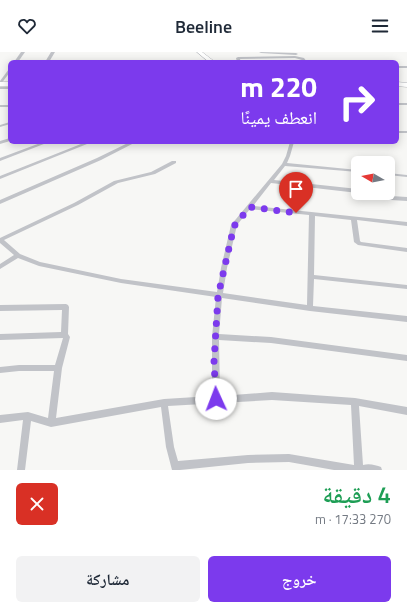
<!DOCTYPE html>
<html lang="ar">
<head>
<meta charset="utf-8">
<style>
  :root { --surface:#fff; --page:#f2f2f3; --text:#1f2937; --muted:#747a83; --accent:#7c3aed }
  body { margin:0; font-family:"Titillium Web","Noto Naskh Arabic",sans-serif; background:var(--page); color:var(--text); direction:rtl; height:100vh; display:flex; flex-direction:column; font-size:15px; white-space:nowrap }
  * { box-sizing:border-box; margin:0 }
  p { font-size:13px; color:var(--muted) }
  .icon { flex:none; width:22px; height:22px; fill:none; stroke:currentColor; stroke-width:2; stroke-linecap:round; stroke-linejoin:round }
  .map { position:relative; height:418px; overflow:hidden; direction:ltr }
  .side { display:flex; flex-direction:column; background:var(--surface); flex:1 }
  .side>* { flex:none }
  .banner { position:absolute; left:8px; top:8px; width:391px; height:84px; border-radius:6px; box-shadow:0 2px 10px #0003; direction:rtl; background:#7c3aed; color:#fff; overflow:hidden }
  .needle { width:26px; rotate:279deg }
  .controls { position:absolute; left:351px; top:104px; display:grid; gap:8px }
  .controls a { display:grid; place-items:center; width:44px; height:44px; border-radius:6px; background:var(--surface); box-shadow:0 2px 10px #0003; font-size:20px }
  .pin { position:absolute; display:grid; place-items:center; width:34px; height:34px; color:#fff; margin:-41px -17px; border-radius:50% 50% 50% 0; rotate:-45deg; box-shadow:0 0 4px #0007 }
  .pin .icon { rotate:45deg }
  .me { position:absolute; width:44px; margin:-22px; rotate:358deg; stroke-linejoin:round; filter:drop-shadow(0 0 3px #0008) }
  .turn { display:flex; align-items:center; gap:14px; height:84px; padding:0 16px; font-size:18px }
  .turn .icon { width:52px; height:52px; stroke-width:2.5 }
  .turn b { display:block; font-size:28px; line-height:34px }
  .round { display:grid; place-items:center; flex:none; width:42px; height:42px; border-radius:6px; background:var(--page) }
  .head { display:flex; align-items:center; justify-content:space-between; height:68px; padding:0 16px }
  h1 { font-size:24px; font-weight:600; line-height:30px; color:#1e9e55 }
  .primary-button { display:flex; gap:8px; margin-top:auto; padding:8px 16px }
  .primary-button a { flex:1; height:46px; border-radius:6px; background:var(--accent); color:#fff; font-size:16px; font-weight:600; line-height:46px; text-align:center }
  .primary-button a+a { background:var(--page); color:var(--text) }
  header { display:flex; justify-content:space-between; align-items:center; height:52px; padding:0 16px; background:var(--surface); font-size:18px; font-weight:600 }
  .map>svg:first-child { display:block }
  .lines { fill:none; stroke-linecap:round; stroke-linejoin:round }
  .secondary-casing { stroke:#b4b7bc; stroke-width:1 }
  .primary-casing { stroke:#b5b7bc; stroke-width:1 }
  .street { fill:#c1c3c8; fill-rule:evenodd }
  .secondary { fill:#fff; fill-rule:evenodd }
  .primary { fill:#fff; fill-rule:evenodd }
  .route { stroke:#7c3aed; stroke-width:7; stroke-dasharray:0 12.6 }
</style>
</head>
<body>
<header><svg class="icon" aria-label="menu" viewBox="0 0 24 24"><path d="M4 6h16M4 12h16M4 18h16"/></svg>Beeline<svg class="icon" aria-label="heart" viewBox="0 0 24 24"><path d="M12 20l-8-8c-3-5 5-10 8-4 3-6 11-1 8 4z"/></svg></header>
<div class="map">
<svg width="407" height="418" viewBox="0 0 407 418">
  <rect width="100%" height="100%" fill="#f7f7f5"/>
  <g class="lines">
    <defs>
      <path id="secondary" d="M 197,0 L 202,0 L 215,10 L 209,10 Z"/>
      <g id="primary">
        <rect x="0" y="30" width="10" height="4"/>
        <path d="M 397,30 L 407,31 L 407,35 L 397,34 Z"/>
      </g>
    </defs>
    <use href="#secondary" class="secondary-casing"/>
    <use href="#primary" class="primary-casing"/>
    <g class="street">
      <path d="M 21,0 L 25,0 L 18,10 L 14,10 Z"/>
      <path d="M 51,0 L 55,0 L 49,10 L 45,10 Z"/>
      <path d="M 259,0 L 296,1 L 298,2 L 296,3 L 261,1 Z"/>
      <path d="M 295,4 L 304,6 L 307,10 L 303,10 L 302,8 L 295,6 L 240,7 L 241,10 L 237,10 L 236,6 L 238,5 Z"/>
      <rect x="397" y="14" width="10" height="2"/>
      <path d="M 9,17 L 10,17 L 10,20 L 1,32 L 0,32 L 0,29 Z"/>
      <rect x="0" y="35" width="10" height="2"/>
      <rect x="397" y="51" width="10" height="2"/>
      <rect x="0" y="53" width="10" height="2"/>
      <path d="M 10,70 L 10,72 L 0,75 L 0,73 Z"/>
      <rect x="397" y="79" width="10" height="2"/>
      <path d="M 10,86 L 10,89 L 0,92 L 0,89 Z"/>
      <path d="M 43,90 L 49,90 L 0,109 L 0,106 Z"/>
      <path d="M 86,90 L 92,90 L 0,127 L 0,124 Z"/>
      <path d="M 130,90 L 136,90 L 101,108 L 0,152 L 0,148 L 97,106 Z"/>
      <path d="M 290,90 L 294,90 L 290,104 L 287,111 L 358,118 L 358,120 L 285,114 L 274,128 L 358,137 L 358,141 L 271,131 L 253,154 L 407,170 L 407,174 L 357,168 L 360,189 L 361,190 L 407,196 L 407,200 L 358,193 L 354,190 L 351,168 L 315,164 L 314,223 L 407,233 L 407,237 L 314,227 L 313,254 L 407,264 L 407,270 L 310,259 L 222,246 L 219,282 L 271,285 L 407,303 L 407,309 L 271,291 L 219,288 L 220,344 L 272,340 L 355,346 L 407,355 L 407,363 L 359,354 L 363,413 C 369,411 376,413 381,415 L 382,418 L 334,418 L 289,410 L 248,411 L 180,418 L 172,418 L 166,395 L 161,355 L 51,375 L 31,369 L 25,418 L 17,418 L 23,368 L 0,371 L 0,363 L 28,360 L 48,366 L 54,319 L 19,319 L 0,321 L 0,315 L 19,313 L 55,313 L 63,286 L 0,288 L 0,282 L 61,280 L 62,258 L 0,259 L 0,253 L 66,252 L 68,253 L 69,255 L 68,282 L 70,285 L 62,316 L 56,366 L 164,347 L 212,344 L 212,285 L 216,245 L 121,231 L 39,214 L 18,206 L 0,217 L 0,212 L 14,203 L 0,191 L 0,186 L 74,151 L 114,129 L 151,120 L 172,109 L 176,109 L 176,111 L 155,122 L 118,131 L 78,153 L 4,188 L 20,202 L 40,210 L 121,227 L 217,240 L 221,216 L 231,173 L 282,112 L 286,104 ZM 250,157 L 309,163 L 307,253 L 223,241 L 227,216 L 237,173 ZM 272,348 L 351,353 L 354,413 L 289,402 L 248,403 L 178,409 L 174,395 L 168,354 Z"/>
      <path d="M 388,121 L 407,123 L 407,125 L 388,123 Z"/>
      <path d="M 366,141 L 376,141 L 391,144 L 407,145 L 407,149 L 391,148 L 367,142 Z"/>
    </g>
    <use href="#secondary" class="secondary"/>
    <use href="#primary" class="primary"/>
  </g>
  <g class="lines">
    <path class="route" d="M 216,347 L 214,310 L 218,244 L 234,174 L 250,155 L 296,161"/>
  </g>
</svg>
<div class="controls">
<a><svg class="needle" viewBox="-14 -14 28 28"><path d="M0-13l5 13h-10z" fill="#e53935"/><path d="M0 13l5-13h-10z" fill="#747a83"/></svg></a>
</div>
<div class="pin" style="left:296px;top:161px;background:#d93025"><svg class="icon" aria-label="arrive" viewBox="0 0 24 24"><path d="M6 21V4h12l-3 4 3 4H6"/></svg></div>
<svg class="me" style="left:216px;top:347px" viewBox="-20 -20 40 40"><circle r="19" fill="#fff"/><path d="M0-13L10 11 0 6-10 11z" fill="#7c3aed"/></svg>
<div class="banner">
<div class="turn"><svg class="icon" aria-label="right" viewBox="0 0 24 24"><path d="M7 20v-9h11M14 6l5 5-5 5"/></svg><div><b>220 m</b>انعطف يمينًا</div></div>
</div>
</div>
<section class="side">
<div class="head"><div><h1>4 دقيقة</h1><p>270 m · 17:33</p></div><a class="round" style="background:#d93025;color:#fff"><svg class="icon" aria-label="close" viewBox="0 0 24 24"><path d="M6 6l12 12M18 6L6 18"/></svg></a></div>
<div class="primary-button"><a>خروج</a><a>مشاركة</a></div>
</section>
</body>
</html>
